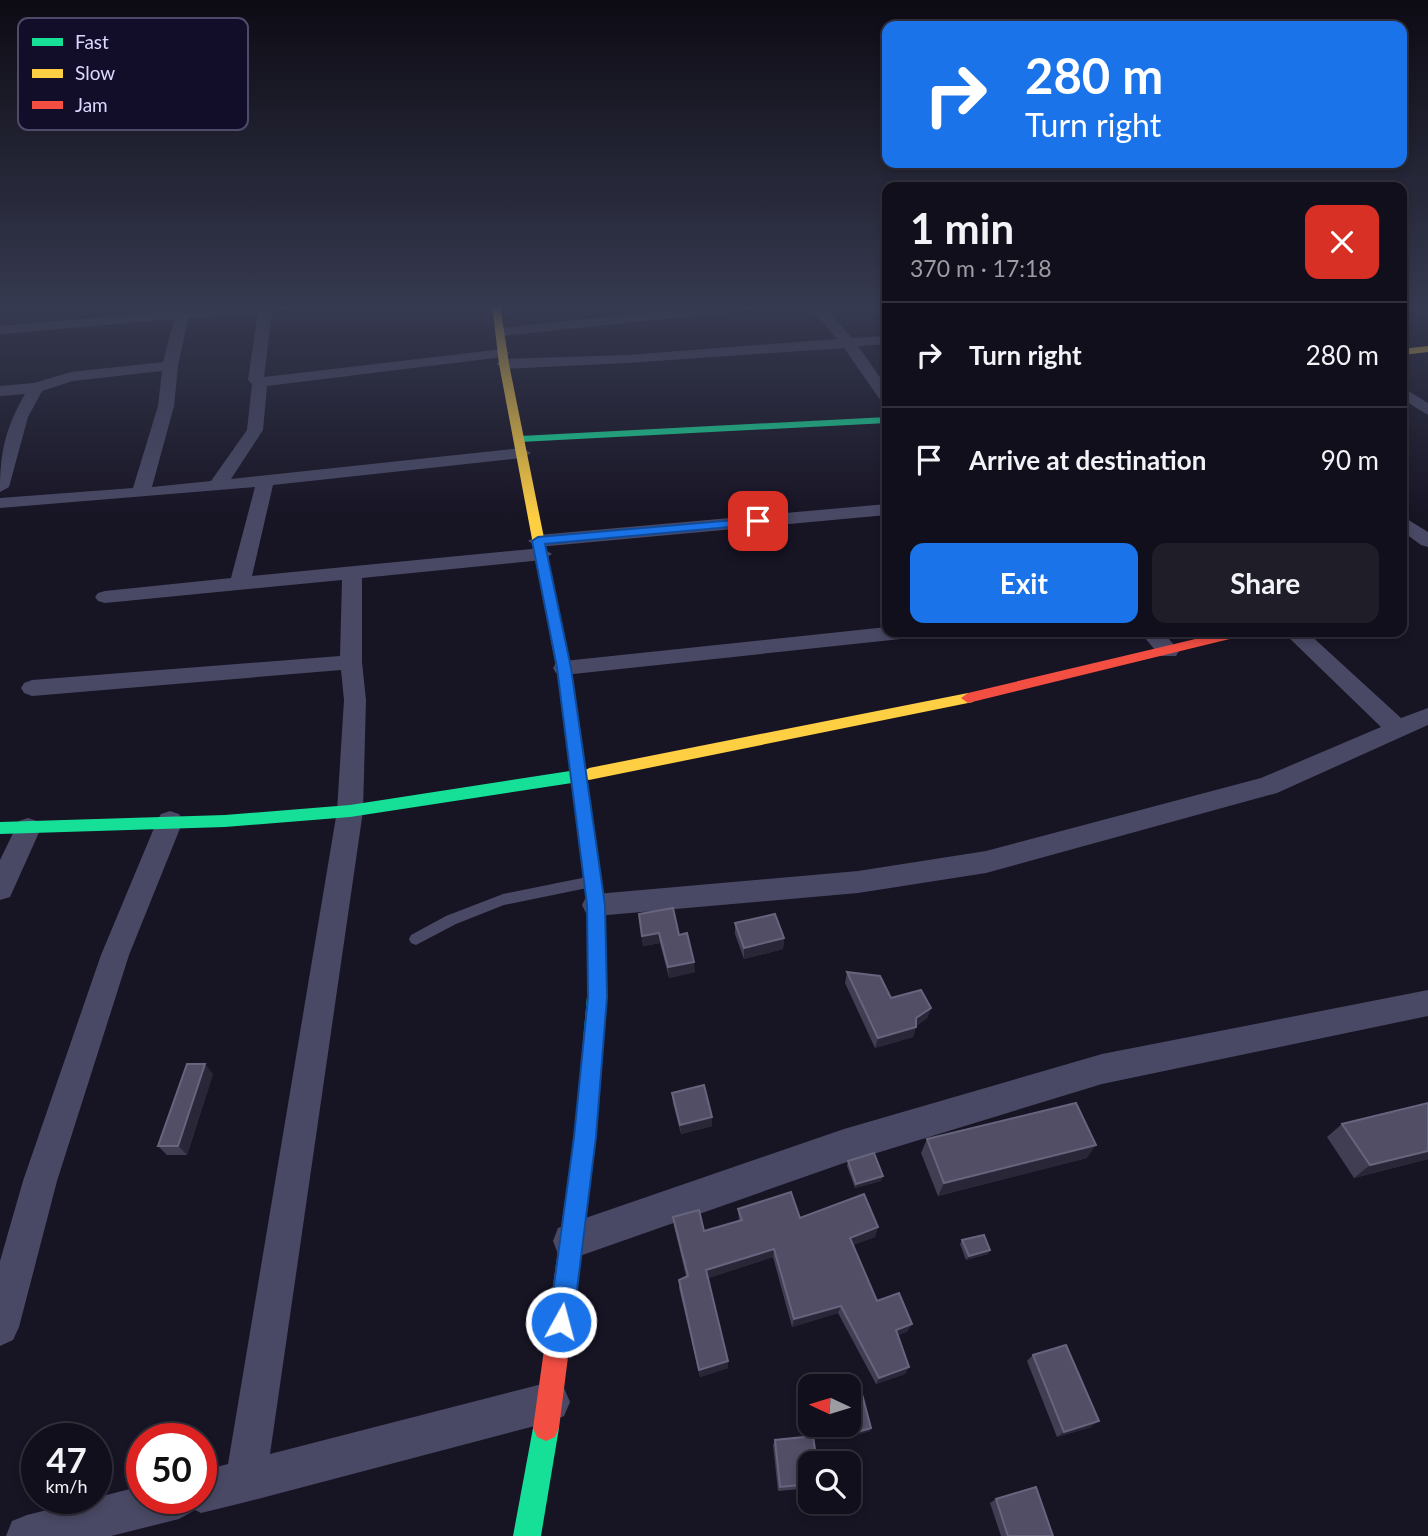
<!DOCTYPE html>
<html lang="en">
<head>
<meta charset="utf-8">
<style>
  :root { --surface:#110f1b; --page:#1e1d28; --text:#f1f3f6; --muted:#9c9ca3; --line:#302f3a; --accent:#1a73e8 }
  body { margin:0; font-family:Lato,sans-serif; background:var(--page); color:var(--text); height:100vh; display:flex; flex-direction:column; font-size:26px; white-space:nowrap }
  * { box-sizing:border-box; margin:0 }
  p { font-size:23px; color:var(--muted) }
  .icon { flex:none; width:38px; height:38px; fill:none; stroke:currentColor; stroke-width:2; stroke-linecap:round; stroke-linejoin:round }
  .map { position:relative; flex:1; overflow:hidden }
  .details { position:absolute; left:882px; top:182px; width:525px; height:455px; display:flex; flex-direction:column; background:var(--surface); border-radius:14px; box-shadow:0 4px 10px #0003,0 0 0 2px var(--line) }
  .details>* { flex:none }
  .top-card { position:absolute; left:882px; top:21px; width:525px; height:147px; border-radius:14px; box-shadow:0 4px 10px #0003,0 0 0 2px var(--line); background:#1a73e8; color:#fff; overflow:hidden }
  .needle { width:46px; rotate:274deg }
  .controls { position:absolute; left:798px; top:1374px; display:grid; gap:14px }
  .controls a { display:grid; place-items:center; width:63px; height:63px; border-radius:14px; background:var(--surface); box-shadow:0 4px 10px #0003,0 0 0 2px var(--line); font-size:35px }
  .speed { position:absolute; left:21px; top:1423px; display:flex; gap:14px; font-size:35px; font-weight:700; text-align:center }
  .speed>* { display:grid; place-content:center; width:91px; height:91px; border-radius:50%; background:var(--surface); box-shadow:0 4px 10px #0003,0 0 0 2px var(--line); line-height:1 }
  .speed small { font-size:18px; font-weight:400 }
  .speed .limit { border:10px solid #d22; background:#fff; color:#111 }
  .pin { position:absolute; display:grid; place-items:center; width:60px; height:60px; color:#fff; margin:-30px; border-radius:14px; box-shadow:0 4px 10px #0006 }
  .me { position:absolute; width:77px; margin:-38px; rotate:7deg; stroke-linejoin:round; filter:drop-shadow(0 0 5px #0008) }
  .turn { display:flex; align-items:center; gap:24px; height:147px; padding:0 28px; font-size:32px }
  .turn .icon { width:91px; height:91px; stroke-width:2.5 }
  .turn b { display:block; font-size:49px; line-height:60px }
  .round { display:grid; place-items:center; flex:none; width:74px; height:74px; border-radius:14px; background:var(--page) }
  .summary { display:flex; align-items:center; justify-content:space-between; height:119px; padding:0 28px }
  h1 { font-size:42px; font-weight:700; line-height:52px }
  .cta { display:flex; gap:14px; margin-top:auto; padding:14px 28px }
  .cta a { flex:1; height:80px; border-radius:14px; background:var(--accent); color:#fff; font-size:28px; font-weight:700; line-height:80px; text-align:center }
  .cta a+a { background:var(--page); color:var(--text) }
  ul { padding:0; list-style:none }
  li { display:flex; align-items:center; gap:21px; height:105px; padding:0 28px; border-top:2px solid var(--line) }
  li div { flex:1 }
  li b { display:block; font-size:26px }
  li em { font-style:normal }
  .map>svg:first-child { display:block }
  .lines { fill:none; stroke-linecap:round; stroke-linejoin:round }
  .lane { fill:#494965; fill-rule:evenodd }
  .street { fill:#494965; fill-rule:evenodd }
  .fast { fill:#16e098; fill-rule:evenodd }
  .slow { fill:#ffcf43; fill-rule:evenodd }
  .jam { fill:#f24e42; fill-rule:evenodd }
  .wall { fill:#413e53 }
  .shaded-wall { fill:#292638 }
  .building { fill:#514e65; stroke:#67647e; stroke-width:2 }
  .route { fill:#1a73e8; stroke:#114b97; stroke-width:2 }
  .key { fill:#120e2a; stroke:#4e4b6a; stroke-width:2 }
  .key-label { font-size:19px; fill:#dbd8ff }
</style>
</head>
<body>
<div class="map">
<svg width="1428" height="1536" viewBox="0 0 1428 1536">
  <rect width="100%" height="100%" fill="#171424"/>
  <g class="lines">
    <path class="lane" d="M 587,877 L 592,879 L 594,883 L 592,887 L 504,905 L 456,924 L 416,945 L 411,943 L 409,939 L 411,935 L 446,916 L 503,894 Z"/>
    <g class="street">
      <path d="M 252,304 L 309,304 L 302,308 L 272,311 L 264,377 L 503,349 L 510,353 L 503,357 L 267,386 L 263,430 L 231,479 L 522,448 L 531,453 L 522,458 L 273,485 L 252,576 L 542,548 L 552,554 L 542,560 L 362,578 L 362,662 L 366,700 L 363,811 L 270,1454 L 550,1382 L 564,1388 L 570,1402 L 564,1416 L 550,1422 L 246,1502 L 201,1513 L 195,1510 L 179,1519 L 111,1536 L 6,1536 L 12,1521 L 27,1515 L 142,1486 L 142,1498 L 201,1498 L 201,1471 L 228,1464 L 337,811 L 344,700 L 341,670 L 32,696 L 24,693 L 21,688 L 24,683 L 32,680 L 340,656 L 342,580 L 105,603 L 98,601 L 95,597 L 98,593 L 105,591 L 231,578 L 255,487 L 0,508 L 0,498 L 133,488 L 158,406 L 162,371 L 73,381 L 42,391 L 28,417 L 9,487 L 0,492 C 0,452 5,429 25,394 L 0,396 L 0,386 L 34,383 L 71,372 L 163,362 L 174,319 L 0,334 L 0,326 ZM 258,312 L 248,380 L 252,384 L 247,430 L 211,481 L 152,487 L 174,406 L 178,366 L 188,318 Z"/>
      <path d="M 727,304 L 775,304 L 768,308 L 501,336 L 494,332 L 501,328 Z"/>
      <path d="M 807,304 L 822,304 L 852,338 L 887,336 L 887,344 L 858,346 L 887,387 L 887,403 L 881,401 L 844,348 L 627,363 L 504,369 L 496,364 L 504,359 L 627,355 L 837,339 Z"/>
      <path d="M 1407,304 L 1424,304 L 1428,307 L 1428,317 Z"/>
      <path d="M 1402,387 L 1428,403 L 1428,415 L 1402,399 Z"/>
      <path d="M 887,504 L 887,515 L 538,547 L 528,541 L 538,535 Z"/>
      <path d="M 1402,516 L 1428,532 L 1428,547 L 1421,545 L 1402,531 Z"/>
      <path d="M 887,627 L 887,632 L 912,632 L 909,637 L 901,639 L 564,675 L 556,673 L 553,668 L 556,663 L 564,661 Z"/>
      <path d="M 1140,632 L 1163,632 L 1179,651 L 1176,656 L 1160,656 Z"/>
      <path d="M 1283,632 L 1307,632 L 1401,718 L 1428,708 L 1428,725 L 1277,793 L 986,873 L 858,893 L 596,916 L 586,913 L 582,905 L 586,897 L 596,894 L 858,871 L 986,851 L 1261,778 L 1381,727 Z"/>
      <path d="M 170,811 L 179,814 L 183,821 L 129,955 L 57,1181 L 19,1327 L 13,1340 L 0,1346 L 0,1261 L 23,1181 L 101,955 L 157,821 L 161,814 Z"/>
      <path d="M 28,818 L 37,821 L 41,828 L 10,897 L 0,900 L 0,860 L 19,821 Z"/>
      <path d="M 1428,990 L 1428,1016 L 1102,1084 L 844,1163 L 571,1259 L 558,1254 L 553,1241 L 558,1228 L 571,1223 L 844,1129 L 1102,1054 Z"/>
    </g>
    <g class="fast">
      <path d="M 887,417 L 887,423 L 520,442 L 515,439 L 520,436 Z"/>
      <path d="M 566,677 L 573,682 L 586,769 L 595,770 L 597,774 L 595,778 L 587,780 L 605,905 L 607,997 L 603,1042 L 600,1048 L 593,1051 L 586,1048 L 583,1042 L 587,997 L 587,905 L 572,783 L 350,817 L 225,827 L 0,834 L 0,822 L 225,815 L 350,805 L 570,771 L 559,682 Z"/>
      <path d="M 546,1415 L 555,1419 L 559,1428 L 541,1536 L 513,1536 L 533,1428 L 537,1419 Z"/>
    </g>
    <g class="slow">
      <path d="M 492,304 L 500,304 L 509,364 L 573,682 L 566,687 L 559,682 L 499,364 Z"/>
      <path d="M 1428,346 L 1428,352 L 1402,355 L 1402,349 Z"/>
      <path d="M 968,693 L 973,694 L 975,698 L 973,702 L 589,780 L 581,774 L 589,768 Z"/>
    </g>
    <g class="jam">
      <path d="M 1225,632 L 1249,632 L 1242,636 L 968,703 L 961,698 L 968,693 Z"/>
      <path d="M 593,1033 L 600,1036 L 603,1042 L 596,1137 L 559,1428 L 555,1437 L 546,1441 L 537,1437 L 533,1428 L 574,1137 L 583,1042 L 586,1036 Z"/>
    </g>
  </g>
  <g class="wall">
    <path d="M 639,914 L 679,935 L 695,972 L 669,978 L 660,943 L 643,946 Z"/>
    <path d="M 735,923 L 784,938 L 783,949 L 744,959 L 735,934 Z"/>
    <path d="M 847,972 L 891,998 L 931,1008 L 927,1018 L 916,1026 L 913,1037 L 875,1048 L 845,983 Z"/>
    <path d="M 213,1074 L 187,1155 L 167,1155 L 158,1146 Z"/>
    <path d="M 672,1093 L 712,1117 L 712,1126 L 681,1134 L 673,1103 Z"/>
    <path d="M 1428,1103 L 1428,1159 L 1354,1178 L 1327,1137 L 1342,1124 Z"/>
    <path d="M 927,1139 L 1087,1158 L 938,1196 L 921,1153 Z"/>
    <path d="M 848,1161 L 881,1181 L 855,1188 L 847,1166 Z"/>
    <path d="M 738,1209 L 800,1218 L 878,1227 L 875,1237 L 853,1245 L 877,1301 L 908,1331 L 898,1335 L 909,1367 L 905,1374 L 876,1384 L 838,1313 L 792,1327 L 773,1257 L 708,1278 L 728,1361 L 728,1368 L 700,1377 L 679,1288 L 679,1280 L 686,1276 L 674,1226 L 673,1217 L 704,1231 L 739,1221 Z"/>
    <path d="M 962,1240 L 990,1250 L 988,1254 L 966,1260 L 960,1244 Z"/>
    <path d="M 1033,1355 L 1091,1427 L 1057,1437 L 1027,1361 Z"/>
    <path d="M 842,1424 L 849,1424 L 870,1431 L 845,1438 Z"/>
    <path d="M 775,1440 L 810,1463 L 810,1488 L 778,1491 L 773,1445 Z"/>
    <path d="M 996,1499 L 1053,1536 L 1001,1536 L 990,1503 Z"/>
  </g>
  <g class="shaded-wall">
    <path d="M 659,933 L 660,943 L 643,946 L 642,936 Z"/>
    <path d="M 784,938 L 783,949 L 744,959 L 744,948 Z"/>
    <path d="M 694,962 L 695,972 L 669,978 L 668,967 Z"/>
    <path d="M 931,1008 L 927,1018 L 915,1027 L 913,1037 L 875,1048 L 878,1038 Z"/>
    <path d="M 205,1064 L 213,1074 L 187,1155 L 178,1146 Z"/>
    <path d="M 712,1117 L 712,1126 L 681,1134 L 680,1125 Z"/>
    <path d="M 1096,1145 L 1087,1158 L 938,1196 L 944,1183 Z"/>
    <path d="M 1428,1151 L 1428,1159 L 1354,1178 L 1370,1165 Z"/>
    <path d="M 883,1176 L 881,1181 L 855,1188 L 856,1184 Z"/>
    <path d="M 878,1227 L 875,1237 L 848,1247 L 850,1238 Z"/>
    <path d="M 774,1249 L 773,1257 L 706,1279 L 706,1270 Z"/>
    <path d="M 990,1250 L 988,1254 L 966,1260 L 969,1256 Z"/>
    <path d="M 841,1306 L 838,1313 L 792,1327 L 794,1319 Z"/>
    <path d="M 912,1324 L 908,1331 L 892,1338 L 896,1330 Z"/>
    <path d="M 728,1361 L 728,1368 L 700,1377 L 699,1370 Z"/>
    <path d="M 909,1367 L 905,1374 L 876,1384 L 879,1378 Z"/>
    <path d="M 1099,1421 L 1091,1427 L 1057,1437 L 1064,1432 Z"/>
    <path d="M 871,1428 L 870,1431 L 845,1438 L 847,1435 Z"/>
  </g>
  <g class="building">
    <path d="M 673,908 L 679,935 L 687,933 L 694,962 L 668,967 L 659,933 L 642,936 L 639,914 Z"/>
    <path d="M 775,914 L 784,938 L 744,948 L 735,923 Z"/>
    <path d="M 847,972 L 880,976 L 891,998 L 921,990 L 931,1008 L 916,1018 L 916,1027 L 878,1038 Z"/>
    <path d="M 187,1064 L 205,1064 L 178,1146 L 158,1146 Z"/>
    <path d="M 704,1085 L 712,1117 L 680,1125 L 672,1093 Z"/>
    <path d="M 1076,1103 L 1096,1145 L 944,1183 L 927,1139 Z"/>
    <path d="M 1428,1103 L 1428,1151 L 1370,1165 L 1342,1124 Z"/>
    <path d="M 874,1153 L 883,1176 L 856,1184 L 848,1161 Z"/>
    <path d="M 791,1192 L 800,1218 L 864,1194 L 878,1227 L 850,1238 L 877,1301 L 899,1293 L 912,1324 L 896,1330 L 909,1367 L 879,1378 L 841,1306 L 794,1319 L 774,1249 L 706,1270 L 728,1361 L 699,1370 L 679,1280 L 688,1276 L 673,1217 L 699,1210 L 704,1231 L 742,1220 L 738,1209 Z"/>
    <path d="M 984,1235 L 990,1250 L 969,1256 L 962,1240 Z"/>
    <path d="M 1066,1345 L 1099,1421 L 1064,1432 L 1033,1355 Z"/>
    <path d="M 859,1383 L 871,1428 L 847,1435 L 844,1424 L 849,1424 L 849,1386 L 846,1386 Z"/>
    <path d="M 813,1436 L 817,1463 L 810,1463 L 810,1484 L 780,1487 L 775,1440 Z"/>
    <path d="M 1036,1487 L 1053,1536 L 1008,1536 L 996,1499 Z"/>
  </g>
  <linearGradient id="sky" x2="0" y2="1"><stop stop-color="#0d0b14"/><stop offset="0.59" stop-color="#363a50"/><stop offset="1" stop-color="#363a50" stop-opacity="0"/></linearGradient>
  <rect width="1428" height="519" fill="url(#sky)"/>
  <path class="route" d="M 758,518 L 764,521 L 763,524 L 545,544 L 571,668 L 605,905 L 607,997 L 596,1137 L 573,1322 L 569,1330 L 561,1334 L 552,1330 L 549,1322 L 574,1137 L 588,997 L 587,905 L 557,668 L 532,541 L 538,537 Z"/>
  <rect x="18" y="18" width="230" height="112" rx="10" class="key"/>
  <rect x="32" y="38" width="31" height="8" fill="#16e098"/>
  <rect x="32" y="69" width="31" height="9" fill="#ffcf43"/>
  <rect x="32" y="101" width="31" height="8" fill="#f24e42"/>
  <g class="key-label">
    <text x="75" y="49">Fast</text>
    <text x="75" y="80">Slow</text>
    <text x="75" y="112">Jam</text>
  </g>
</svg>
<div class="controls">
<a><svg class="needle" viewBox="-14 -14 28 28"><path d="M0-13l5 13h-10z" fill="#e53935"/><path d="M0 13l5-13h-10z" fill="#9c9ca3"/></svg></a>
<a><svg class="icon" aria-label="search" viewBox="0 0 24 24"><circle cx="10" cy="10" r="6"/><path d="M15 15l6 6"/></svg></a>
</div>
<div class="speed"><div>47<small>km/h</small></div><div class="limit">50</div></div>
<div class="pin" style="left:758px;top:521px;background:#d93025"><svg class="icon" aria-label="arrive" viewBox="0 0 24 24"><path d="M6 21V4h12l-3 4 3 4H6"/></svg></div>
<svg class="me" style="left:561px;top:1322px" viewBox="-20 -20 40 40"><circle r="17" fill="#1a73e8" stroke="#fff" stroke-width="3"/><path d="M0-11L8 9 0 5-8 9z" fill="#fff"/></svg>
<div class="top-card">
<div class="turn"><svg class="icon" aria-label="right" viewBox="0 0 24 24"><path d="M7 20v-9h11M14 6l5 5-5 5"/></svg><div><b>280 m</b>Turn right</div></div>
</div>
<section class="details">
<div class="summary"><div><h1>1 min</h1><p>370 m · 17:18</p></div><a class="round" style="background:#d93025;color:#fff"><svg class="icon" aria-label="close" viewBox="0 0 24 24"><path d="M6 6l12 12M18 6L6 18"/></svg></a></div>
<ul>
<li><svg class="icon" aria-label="right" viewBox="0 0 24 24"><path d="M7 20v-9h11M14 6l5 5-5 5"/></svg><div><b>Turn right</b></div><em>280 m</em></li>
<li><svg class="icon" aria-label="arrive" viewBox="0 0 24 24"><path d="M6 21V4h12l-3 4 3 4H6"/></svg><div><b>Arrive at destination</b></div><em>90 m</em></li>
</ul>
<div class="cta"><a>Exit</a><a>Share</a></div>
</section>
</div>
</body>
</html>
